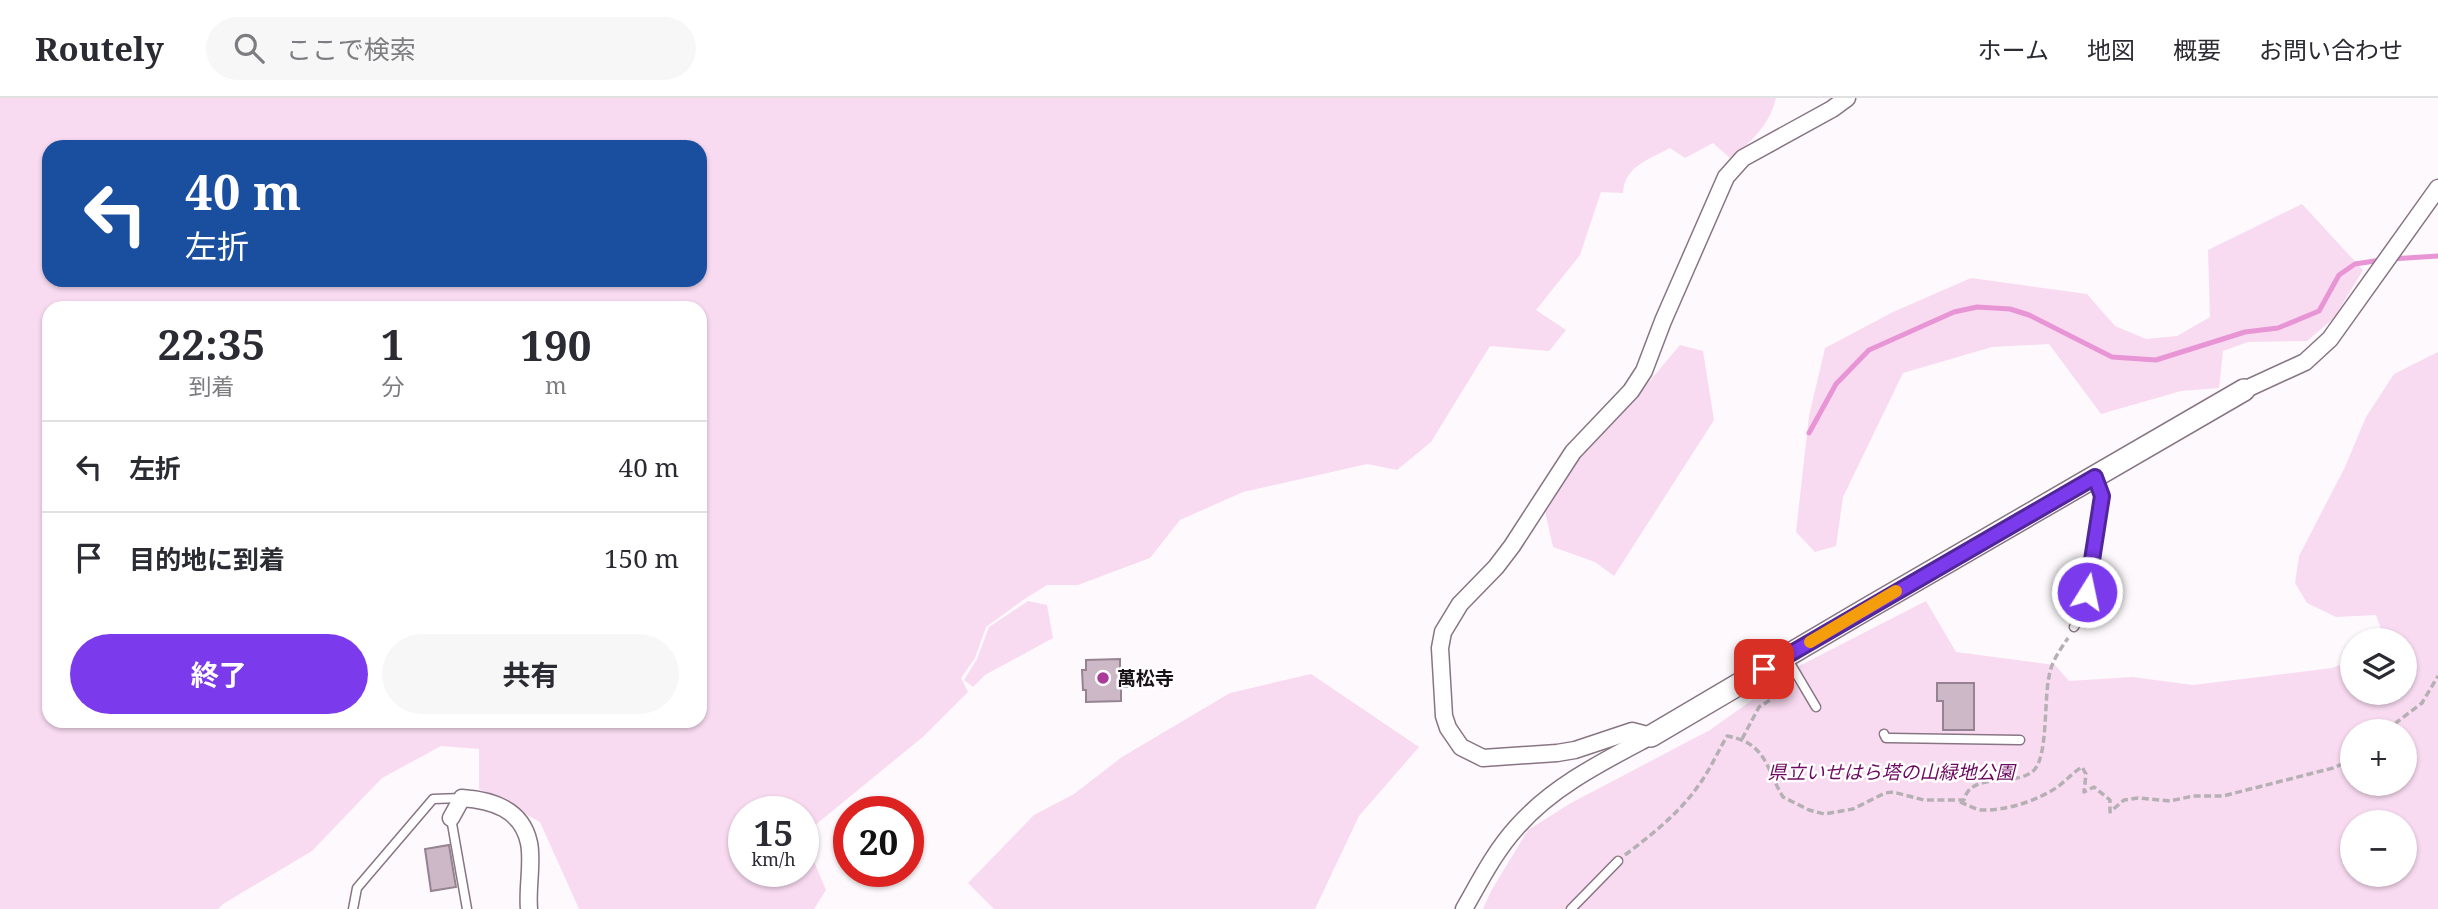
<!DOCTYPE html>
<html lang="ja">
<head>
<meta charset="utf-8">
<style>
  :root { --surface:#fff; --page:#f7f7f7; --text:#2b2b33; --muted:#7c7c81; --line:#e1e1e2; --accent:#7c3aed }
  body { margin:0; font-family:"Noto Serif","Noto Sans JP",serif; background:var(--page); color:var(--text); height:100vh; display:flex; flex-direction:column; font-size:26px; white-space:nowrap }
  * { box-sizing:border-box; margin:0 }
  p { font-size:23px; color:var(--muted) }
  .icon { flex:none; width:38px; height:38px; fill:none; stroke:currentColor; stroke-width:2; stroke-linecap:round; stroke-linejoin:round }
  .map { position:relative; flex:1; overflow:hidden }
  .side { position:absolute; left:42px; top:203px; width:665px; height:427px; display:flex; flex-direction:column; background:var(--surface); border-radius:21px; box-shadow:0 2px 5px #0004 }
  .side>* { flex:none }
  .guide { position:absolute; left:42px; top:42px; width:665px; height:147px; border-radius:21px; box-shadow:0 2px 5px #0004; background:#1a4fa0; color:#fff; overflow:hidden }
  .fabs { position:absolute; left:2340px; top:530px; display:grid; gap:14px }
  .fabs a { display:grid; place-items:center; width:77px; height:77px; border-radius:50%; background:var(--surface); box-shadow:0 2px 5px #0004; font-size:35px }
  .speed { position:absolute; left:728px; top:698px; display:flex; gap:14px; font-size:35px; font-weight:700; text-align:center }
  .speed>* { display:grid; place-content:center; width:91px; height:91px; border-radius:50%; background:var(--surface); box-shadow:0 2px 5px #0004; line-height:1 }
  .speed small { font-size:18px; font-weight:400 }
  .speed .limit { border:10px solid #d22; background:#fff; color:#111 }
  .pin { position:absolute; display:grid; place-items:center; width:60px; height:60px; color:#fff; margin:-30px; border-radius:14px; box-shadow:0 4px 10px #0006 }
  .me { position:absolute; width:77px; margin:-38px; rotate:10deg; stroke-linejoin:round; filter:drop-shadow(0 0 5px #0008) }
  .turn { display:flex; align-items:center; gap:24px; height:147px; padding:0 28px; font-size:32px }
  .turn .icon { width:91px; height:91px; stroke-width:2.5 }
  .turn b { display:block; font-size:49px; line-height:60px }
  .eta { display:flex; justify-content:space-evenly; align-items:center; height:119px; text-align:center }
  .eta b { font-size:42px; font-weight:700; line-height:49px }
  .primary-button { display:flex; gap:14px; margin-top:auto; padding:14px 28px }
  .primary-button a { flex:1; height:80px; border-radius:42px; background:var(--accent); color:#fff; font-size:28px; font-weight:700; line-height:80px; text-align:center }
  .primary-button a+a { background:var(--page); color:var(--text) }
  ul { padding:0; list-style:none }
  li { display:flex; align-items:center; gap:21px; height:91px; padding:0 28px; border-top:2px solid var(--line) }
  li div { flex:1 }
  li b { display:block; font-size:26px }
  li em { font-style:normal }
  header { display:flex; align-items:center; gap:42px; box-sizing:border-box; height:98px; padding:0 35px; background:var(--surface); border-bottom:2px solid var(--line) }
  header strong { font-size:33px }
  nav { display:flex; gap:38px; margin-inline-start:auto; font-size:24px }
  .search { width:490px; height:63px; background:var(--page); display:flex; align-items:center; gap:18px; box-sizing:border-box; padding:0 24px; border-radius:38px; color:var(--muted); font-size:26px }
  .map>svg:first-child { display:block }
  .green { fill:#f9dbf1; fill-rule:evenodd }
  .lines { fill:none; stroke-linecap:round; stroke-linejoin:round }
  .stream { stroke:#e895d6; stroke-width:5 }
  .building { fill:#cdb8c7; stroke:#968391; stroke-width:2 }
  .service-casing { stroke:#887583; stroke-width:11 }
  .minor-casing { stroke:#887583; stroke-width:19 }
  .tertiary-casing { stroke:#887583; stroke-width:24 }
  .path { stroke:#b5b0b4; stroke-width:3.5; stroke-dasharray:7 3.5; stroke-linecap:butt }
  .service { stroke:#fff; stroke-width:8 }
  .minor { stroke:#fff; stroke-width:16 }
  .tertiary { stroke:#fff; stroke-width:21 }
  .route-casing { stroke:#51269a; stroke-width:18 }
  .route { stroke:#7c3aed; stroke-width:12 }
  .slow { stroke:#f59e0b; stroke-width:12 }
  .poi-dot { fill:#aa3b98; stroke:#fff; stroke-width:2.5 }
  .labels { text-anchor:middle; stroke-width:5; stroke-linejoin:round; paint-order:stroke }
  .poi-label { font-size:19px; font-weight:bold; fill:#181116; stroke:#fff; text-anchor:start }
  .park-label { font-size:19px; font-style:italic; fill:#6e0961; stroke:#fff }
</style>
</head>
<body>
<header>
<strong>Routely</strong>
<div class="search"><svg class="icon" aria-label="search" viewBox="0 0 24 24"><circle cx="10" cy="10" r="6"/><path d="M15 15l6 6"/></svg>ここで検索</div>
<nav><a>ホーム</a><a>地図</a><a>概要</a><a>お問い合わせ</a></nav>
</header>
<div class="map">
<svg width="2438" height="811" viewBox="0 0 2438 811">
  <rect width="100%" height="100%" fill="#fdf9fc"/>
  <g class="green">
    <path d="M 0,0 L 1776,0 C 1769,28 1752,43 1730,60 L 1713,45 L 1685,60 L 1670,50 C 1648,62 1625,68 1623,95 L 1601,94 L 1580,157 L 1536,212 L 1566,232 L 1549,253 L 1490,248 L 1431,344 L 1397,372 L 1367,366 L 1243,394 L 1180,422 L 1150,460 L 1078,487 L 1047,487 L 1026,500 L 986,529 L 975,560 L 961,580 L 968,594 L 924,638 L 803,737 L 826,792 L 814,811 L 579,811 L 540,724 L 479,691 L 479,651 L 441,648 L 382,680 L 312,753 L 223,806 L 218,811 L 0,811 ZM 49,49 L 700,49 L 700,182 L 49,182 ZM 49,210 L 700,210 L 700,623 L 49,623 ZM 744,714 L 803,714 L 803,774 L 744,774 Z"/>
    <path d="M 2302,106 L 2363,172 L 2334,220 L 2307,243 L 2248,244 L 2223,253 L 2219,290 L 2181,293 L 2101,316 L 2049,246 L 1992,249 L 1903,275 L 1843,399 L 1836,448 L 1815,454 L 1796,434 L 1809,318 L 1825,250 L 1893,214 L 1971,180 L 2087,196 L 2115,228 L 2146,241 L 2177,238 L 2210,219 L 2208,152 Z"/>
    <path d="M 1680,247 L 1703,253 L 1714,322 L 1614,478 L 1595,464 L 1553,449 L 1545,413 L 1572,367 L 1627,310 Z"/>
    <path d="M 2438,254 L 2438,811 L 1483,811 L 1491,793 L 1528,732 L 1571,705 L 1710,632 L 1801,567 L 1926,503 L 1956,554 L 2055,567 L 2069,583 L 2132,579 L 2193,587 L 2332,570 L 2352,562 L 2352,595 L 2404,595 L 2404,542 L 2378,542 L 2382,534 L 2376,517 L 2336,519 L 2307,505 L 2295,485 L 2299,458 L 2345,369 L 2366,319 L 2394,276 ZM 2352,634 L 2404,634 L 2404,686 L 2352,686 ZM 2352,724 L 2404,724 L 2404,777 L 2352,777 Z"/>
    <path d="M 1028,503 L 1047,507 L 1053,540 L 985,577 L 973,589 L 964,582 L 977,561 L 989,529 Z"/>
    <path d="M 1311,576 L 1419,649 L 1359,718 L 1315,811 L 994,811 L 968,785 L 1034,717 L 1074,696 L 1122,659 L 1230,595 Z"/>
  </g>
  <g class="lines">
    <g class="stream">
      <path d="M 2391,161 L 2438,158"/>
      <path d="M 1809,335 L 1836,286 L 1869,252 L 1954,214 L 1977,209 L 2010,211 L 2029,217 L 2112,259 L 2156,262 L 2245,234 L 2278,230 L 2319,213 L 2339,177 L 2355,166 L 2381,162"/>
    </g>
  </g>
  <g class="building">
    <path d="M 1120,561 L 1120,574 L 1127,573 L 1128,589 L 1121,589 L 1121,603 L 1086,604 L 1086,592 L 1083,592 L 1082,572 L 1086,572 L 1086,562 Z"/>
    <path d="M 1937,585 L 1974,585 L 1974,632 L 1943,632 L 1943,603 L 1937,603 Z"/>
    <path d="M 449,747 L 456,789 L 431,793 L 425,751 Z"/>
  </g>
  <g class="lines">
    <defs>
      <g id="service">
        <path d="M 2074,529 L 2080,519 L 2087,494 L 2102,398 L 2095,379"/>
        <path d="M 1787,560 L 1816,609"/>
        <path d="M 1884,636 L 1886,640 L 1890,640 L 2020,642"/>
        <path d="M 451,720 L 467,811"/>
        <path d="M 353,811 L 357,790 L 433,701 L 462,700"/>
        <path d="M 1571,811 L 1618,763"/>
      </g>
      <g id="minor">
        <path d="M 2244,292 L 2305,264 L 2330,241 L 2438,90"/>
        <path d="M 1651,638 L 1632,633 L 1575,652 L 1557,655 L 1483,660 L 1461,649 L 1448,630 L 1444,618 L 1440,550 L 1443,534 L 1460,506 L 1496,469 L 1512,448 L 1573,354 L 1631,293 L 1644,273 L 1663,223 L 1726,79 L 1743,60 L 1832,11 L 1847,0"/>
        <path d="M 451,720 L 462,700 C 492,702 522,711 529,745 C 533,764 527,790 529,811"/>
        <path d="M 1464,811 C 1480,783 1495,753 1517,729 C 1553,688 1604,663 1651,638"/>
      </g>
      <path id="tertiary" d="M 1651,638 L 1863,513 L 2244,292"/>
    </defs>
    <use href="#service" class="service-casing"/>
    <use href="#minor" class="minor-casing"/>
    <use href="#tertiary" class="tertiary-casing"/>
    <g class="path">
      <path d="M 2388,634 L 2397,624 L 2422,605 L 2438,578"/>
      <path d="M 1742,641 L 1759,609 L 1792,588"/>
      <path d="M 1960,704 C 1967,707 1975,711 1981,712 C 2005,713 2036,703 2056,690 C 2065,684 2072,675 2082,669 L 2086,676 L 2084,694 L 2094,689 L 2110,702 L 2110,714 L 2124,702 L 2138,700 L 2170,703 L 2193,698 L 2223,698 L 2333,670 L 2352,662"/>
      <path d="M 1625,757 C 1654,735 1683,712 1703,681 C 1712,667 1719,652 1727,638 C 1767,645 1766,671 1783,699 L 1809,712 L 1824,716 L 1853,711 L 1885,695 L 1893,694 L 1924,702 L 1964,702 C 1971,672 2020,690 2035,671 C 2048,655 2044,600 2049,579 C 2051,564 2060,552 2068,540"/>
    </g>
    <use href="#service" class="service"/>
    <use href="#minor" class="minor"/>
    <use href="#tertiary" class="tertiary"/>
  </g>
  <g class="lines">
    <defs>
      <path id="route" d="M 1764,571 L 2095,379 L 2102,398 L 2087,494"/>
    </defs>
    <use href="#route" class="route-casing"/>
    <use href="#route" class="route"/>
    <path class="slow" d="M 1810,544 L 1896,493"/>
  </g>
  <circle class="poi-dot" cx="1103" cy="580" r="7"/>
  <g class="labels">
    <g class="poi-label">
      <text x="1117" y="587">萬松寺</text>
    </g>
    <g class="park-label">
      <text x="1891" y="681">県立いせはら塔の山緑地公園</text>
    </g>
  </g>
</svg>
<div class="fabs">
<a><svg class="icon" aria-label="layers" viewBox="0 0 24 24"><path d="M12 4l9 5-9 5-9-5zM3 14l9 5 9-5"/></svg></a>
<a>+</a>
<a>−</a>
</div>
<div class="speed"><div>15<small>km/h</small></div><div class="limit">20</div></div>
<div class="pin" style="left:1764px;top:571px;background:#d93025"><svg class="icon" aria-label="arrive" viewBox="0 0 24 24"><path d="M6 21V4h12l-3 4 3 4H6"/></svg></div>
<svg class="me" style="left:2087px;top:494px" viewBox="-20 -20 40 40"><circle r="17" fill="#7c3aed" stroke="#fff" stroke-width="3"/><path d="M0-11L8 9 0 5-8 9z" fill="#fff"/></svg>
<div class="guide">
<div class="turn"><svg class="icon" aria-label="left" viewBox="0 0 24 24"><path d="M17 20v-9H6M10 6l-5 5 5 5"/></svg><div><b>40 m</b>左折</div></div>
</div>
<section class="side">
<div class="eta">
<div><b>22:35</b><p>到着</p></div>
<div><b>1</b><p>分</p></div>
<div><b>190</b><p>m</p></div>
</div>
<ul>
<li><svg class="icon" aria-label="left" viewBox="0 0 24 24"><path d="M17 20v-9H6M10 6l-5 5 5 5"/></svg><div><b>左折</b></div><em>40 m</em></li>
<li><svg class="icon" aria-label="arrive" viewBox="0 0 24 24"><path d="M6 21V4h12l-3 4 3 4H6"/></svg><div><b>目的地に到着</b></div><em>150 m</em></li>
</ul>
<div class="primary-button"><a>終了</a><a>共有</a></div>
</section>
</div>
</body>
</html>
